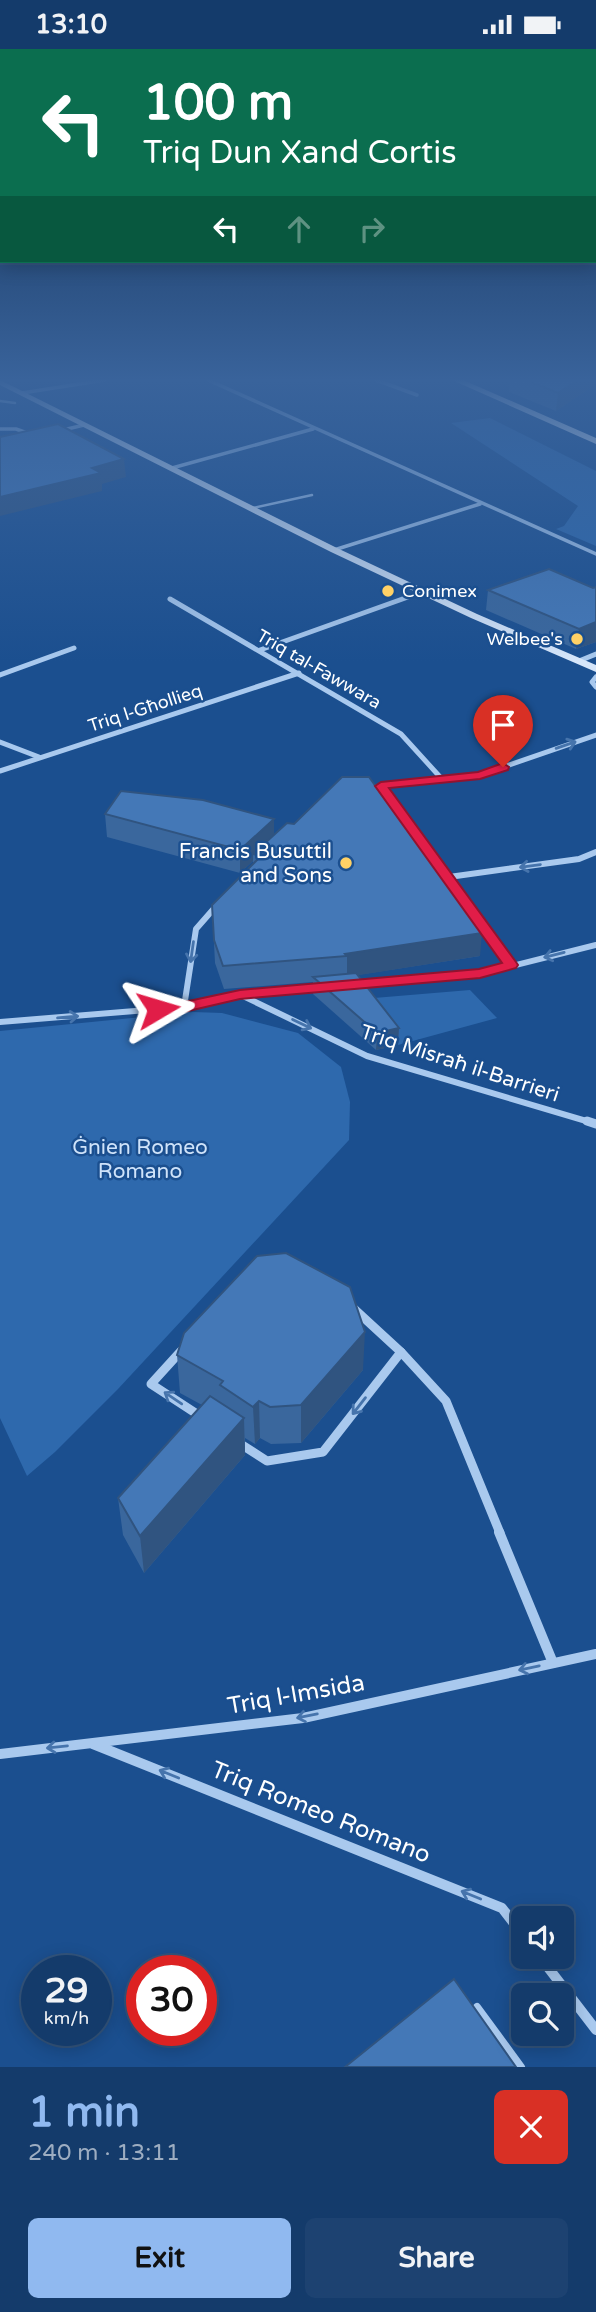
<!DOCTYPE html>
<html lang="en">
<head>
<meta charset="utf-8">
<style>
  :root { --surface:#143b6b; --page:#1d4271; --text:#f1f3f6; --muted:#9dadc1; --line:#33557e; --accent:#90b9f0 }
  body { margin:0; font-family:"Varela Round",sans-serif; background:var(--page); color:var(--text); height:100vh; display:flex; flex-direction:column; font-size:26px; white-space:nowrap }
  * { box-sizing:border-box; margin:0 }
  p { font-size:23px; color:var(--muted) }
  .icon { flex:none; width:38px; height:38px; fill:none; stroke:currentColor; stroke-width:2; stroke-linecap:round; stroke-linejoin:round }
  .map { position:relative; height:2018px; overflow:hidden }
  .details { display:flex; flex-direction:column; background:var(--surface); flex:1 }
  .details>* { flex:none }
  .banner { position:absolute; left:0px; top:0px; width:597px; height:214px; box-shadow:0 4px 18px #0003,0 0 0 2px var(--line); background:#0b6e4f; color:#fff; overflow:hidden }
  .buttons { position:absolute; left:511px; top:1857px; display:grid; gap:14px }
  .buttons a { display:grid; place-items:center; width:63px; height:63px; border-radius:10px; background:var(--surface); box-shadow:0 4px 18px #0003,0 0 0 2px var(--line); font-size:35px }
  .speed { position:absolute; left:21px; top:1906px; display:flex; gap:14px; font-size:35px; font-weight:700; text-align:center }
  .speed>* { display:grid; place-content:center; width:91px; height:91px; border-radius:50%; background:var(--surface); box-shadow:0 4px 18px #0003,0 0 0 2px var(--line); line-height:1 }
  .speed small { font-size:18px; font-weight:400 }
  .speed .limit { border:10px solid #d22; background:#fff; color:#111 }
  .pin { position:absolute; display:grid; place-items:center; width:60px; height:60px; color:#fff; margin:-72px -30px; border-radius:50% 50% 50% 0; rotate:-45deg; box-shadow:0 0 7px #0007 }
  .pin .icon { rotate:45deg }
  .me { position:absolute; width:77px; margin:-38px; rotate:83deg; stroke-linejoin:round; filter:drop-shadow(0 0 5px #0008) }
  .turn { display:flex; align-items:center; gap:24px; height:147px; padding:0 28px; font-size:32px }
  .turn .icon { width:91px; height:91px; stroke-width:2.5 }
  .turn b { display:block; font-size:49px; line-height:60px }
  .lanes { display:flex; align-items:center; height:66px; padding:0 28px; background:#0003; justify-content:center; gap:35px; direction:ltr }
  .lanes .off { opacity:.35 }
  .round { display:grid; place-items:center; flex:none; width:74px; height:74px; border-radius:10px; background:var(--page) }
  .summary { display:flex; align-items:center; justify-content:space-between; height:119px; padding:0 28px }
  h1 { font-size:42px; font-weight:800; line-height:52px; color:var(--accent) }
  .cta { display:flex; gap:14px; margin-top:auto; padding:14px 28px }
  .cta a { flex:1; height:80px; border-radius:10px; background:var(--accent); color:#111; font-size:28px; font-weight:800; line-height:80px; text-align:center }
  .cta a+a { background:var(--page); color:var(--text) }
  .status { display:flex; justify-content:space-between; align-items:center; height:49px; padding:0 35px; background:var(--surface); direction:ltr }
  .status svg { height:19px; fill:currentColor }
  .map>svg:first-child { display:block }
  .green { fill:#2e69ad }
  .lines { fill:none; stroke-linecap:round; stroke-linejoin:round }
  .lane-far1 { stroke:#a9c9ee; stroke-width:2.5 }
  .lane { stroke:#a9c9ee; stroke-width:8 }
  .street-far4 { stroke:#a9c9ee; stroke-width:3.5 }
  .street-far3 { stroke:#a9c9ee; stroke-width:5 }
  .street-far2 { stroke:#a9c9ee; stroke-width:6 }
  .street-far1 { stroke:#a9c9ee; stroke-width:9 }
  .street { stroke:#a9c9ee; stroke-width:10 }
  .secondary { fill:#d6e6fa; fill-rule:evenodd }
  .primary { fill:#f0f6ff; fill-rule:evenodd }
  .wall { fill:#3a679d }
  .shaded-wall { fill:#305480 }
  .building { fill:#4478b7; stroke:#305480; stroke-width:2 }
  .oneway { stroke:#4674ac }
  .route { fill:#e11d48; stroke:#92132f; stroke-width:2 }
  .poi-dot { fill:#ffd166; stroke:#1b4f8f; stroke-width:2.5 }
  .labels { text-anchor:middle; stroke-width:5; stroke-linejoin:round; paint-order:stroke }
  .far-poi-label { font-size:18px; fill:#fff; stroke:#1b4f8f; text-anchor:start }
  .far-street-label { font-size:18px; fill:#fff; stroke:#1b4f8f }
  .poi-label { font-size:21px; fill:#fff; stroke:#1b4f8f; text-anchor:end }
  .street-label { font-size:21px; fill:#fff; stroke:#1b4f8f }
  .park-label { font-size:21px; fill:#cfe3fa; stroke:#1b4f8f }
  .near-street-label { font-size:24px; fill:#fff; stroke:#1b4f8f }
</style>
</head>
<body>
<div class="status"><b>13:10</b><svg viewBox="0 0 49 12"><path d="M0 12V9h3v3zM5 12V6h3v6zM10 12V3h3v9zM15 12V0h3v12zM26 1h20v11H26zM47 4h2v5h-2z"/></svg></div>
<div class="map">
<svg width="596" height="2018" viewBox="0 0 596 2018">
  <rect width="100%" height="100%" fill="#1b4f8f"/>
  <g class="green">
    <path d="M 490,369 L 596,422 L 596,497 L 556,480 L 564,477 L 578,457 L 451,374 Z"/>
    <path d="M 470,941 L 497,969 L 398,996 L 362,950 Z"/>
    <path d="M 193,963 L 222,964 L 298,984 L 341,1018 L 350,1053 L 349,1091 L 118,1340 L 55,1403 L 27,1427 L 0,1369 L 0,982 Z"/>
  </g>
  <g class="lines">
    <g class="lane-far1">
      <path d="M 0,352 L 15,354"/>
      <path d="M 253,459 L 312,446"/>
    </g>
    <path class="lane" d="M 477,1958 L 521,2018"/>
    <g class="street-far4">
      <path d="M 208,331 L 596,505"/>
      <path d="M 376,331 L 417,346"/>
      <path d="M 22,344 L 105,331"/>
      <path d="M 0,380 L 16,380 L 30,385"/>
      <path d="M 59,382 L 84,376"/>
      <path d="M 172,419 L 313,380"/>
      <path d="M 334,501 L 480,455"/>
    </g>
    <g class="street-far3">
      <path d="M 170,550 L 401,685 L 441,729"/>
      <path d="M 260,601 L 422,543"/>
      <path d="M 579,612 L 596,605"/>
      <path d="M 0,626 L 74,599"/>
      <path d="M 596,628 L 592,633 L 596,638"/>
      <path d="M 0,693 L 39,708"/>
      <path d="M 0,722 L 299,624"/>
      <path d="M 381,737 L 397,759"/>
      <path d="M 370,739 L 480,726 L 596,686"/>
    </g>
    <g class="street-far2">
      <path d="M 396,758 L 511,916"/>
      <path d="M 449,828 L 579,810 L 596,803"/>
      <path d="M 355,935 L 480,925 L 596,896"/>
      <path d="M 241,946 L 367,1007 L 593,1074"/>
      <path d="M 184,958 L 196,880 L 217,856"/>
      <path d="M 0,973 L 184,958 L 240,945 L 322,938"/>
    </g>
    <g class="street-far1">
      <path d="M 587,1072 L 596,1075"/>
      <path d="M 351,1257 L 401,1303 L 446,1352 L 500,1484"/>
      <path d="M 181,1302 L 151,1335 L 200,1367"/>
      <path d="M 239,1394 L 267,1412 L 323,1403 L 401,1303"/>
    </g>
    <g class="street">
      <path d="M 499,1483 L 553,1614"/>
      <path d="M 93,1695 L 502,1859 L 523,1886"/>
      <path d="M 0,1705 L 303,1669 L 596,1605"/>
      <path d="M 540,1908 L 596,1981"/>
    </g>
    <path class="secondary" d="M 0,331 L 337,499 L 477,565 L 596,616 L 596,623 L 471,569 L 331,503 L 0,336 Z"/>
    <path class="primary" d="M 452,331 L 463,331 L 596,389 L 596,395 Z"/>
  </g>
  <g class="wall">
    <path d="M 510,331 L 594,331 L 593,337 L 556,362 L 509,343 Z"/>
    <path d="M 596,538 L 596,593 L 576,600 L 486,561 L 488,541 L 593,539 Z"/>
    <path d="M 105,765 L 274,770 L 274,785 L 480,907 L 357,926 L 399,979 L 398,996 L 376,1001 L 313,945 L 313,933 L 224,940 L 215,914 L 212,856 L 253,816 L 253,812 L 240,824 L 107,788 Z"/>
    <path d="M 177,1306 L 363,1321 L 301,1394 L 271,1395 L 260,1389 L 255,1395 L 245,1389 L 245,1406 L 144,1524 L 123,1486 L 118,1449 L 202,1356 L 180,1344 Z"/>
  </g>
  <g class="shaded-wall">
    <path d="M 578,331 L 594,331 L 593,337 L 556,362 L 558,344 Z"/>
    <path d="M 124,410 L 126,428 L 102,435 L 102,442 L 0,467 L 0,448 L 92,419 Z"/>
    <path d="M 596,573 L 596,593 L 576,600 L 579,580 Z"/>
    <path d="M 274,770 L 274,793 L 253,805 L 253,812 L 240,824 L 240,801 Z"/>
    <path d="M 482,884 L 480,907 L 347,928 L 347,907 L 345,905 Z"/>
    <path d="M 399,979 L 398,996 L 376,1001 L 377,984 Z"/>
    <path d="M 365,1283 L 363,1321 L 301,1394 L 301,1356 Z"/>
    <path d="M 259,1352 L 260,1389 L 255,1395 L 253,1358 Z"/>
    <path d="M 244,1369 L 245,1406 L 144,1524 L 140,1487 Z"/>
  </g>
  <g class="building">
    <path d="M 526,331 L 578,331 L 558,344 Z"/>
    <path d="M 58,375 L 124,410 L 92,419 L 101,424 L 0,448 L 0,388 Z"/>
    <path d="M 549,520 L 593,539 L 596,538 L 596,573 L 579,580 L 488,541 Z"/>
    <path d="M 342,728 L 369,728 L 482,884 L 345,905 L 347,907 L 223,917 L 214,891 L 212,856 L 261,807 L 253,805 L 287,774 L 294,775 Z"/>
    <path d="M 121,742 L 203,751 L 274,770 L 240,801 L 105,765 Z"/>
    <path d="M 356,924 L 399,979 L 377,984 L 313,928 Z"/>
    <path d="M 286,1204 L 350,1238 L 365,1283 L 301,1356 L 270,1358 L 259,1352 L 253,1358 L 220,1336 L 223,1332 L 177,1306 L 184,1284 L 257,1207 Z"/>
    <path d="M 210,1347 L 244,1369 L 140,1487 L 118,1449 Z"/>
    <path d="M 454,1930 L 516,2018 L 345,2018 Z"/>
  </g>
  <defs><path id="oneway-shaft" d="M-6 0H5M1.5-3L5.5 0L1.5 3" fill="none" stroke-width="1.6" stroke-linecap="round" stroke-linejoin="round" transform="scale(1.75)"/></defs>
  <g class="oneway">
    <use href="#oneway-shaft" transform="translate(566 696) rotate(-19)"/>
    <use href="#oneway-shaft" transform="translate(530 817) rotate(172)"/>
    <use href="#oneway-shaft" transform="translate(192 903) rotate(98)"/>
    <use href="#oneway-shaft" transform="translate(554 906) rotate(166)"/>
    <use href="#oneway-shaft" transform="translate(68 968) rotate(-5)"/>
    <use href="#oneway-shaft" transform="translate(302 975) rotate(26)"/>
    <use href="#oneway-shaft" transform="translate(173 1349) rotate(-146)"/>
    <use href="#oneway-shaft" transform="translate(359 1357) rotate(128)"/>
    <use href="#oneway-shaft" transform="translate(529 1619) rotate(168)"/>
    <use href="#oneway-shaft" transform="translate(307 1667) rotate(169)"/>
    <use href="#oneway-shaft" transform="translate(57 1698) rotate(174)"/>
    <use href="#oneway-shaft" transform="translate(169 1725) rotate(-158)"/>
    <use href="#oneway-shaft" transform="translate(471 1846) rotate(-158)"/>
  </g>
  <linearGradient id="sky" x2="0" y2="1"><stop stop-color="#0f2b4f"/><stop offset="0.54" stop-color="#39639b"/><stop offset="1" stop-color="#39639b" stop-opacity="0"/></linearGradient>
  <rect width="596" height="613" fill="url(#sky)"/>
  <path class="route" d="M 503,714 L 509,718 L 508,721 L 480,730 L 389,739 L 516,913 L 518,916 L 516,919 L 480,929 L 240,950 L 184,963 L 153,964 L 151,960 L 153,957 L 184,953 L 240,941 L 479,920 L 502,914 L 375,737 L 381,733 L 478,723 Z"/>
  <g class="poi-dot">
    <circle cx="388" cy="542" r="7"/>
    <circle cx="577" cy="590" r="7"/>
    <circle cx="346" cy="814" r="7"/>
  </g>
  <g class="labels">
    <g class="far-poi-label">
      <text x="402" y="548">Conimex</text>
      <text x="563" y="596" text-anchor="end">Welbee's</text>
    </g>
    <g class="far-street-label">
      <text transform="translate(319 620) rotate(30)" y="6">Triq tal-Fawwara</text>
      <text transform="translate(145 659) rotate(-18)" y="6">Triq l-Għollieq</text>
    </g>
    <g class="poi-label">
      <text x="332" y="809">Francis Busuttil<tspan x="332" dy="24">and Sons</tspan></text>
    </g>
    <g class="street-label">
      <text transform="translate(460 1014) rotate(18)" y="7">Triq Misraħ il-Barrieri</text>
    </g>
    <g class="park-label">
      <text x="140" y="1105">Ġnien Romeo<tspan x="140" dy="24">Romano</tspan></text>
    </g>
    <g class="near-street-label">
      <text transform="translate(296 1645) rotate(-10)" y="8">Triq l-Imsida</text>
      <text transform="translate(321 1763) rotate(22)" y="8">Triq Romeo Romano</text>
    </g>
  </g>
</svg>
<div class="buttons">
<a><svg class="icon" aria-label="sound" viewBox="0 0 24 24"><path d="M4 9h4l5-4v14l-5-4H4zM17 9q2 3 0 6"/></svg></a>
<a><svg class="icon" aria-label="search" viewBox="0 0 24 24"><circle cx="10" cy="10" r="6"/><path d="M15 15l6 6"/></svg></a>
</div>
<div class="speed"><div>29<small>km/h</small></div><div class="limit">30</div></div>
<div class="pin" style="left:503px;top:718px;background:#d93025"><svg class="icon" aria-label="arrive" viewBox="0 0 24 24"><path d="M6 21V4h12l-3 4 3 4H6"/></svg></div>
<svg class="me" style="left:158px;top:960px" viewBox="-20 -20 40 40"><path d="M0-17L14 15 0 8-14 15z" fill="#e11d48" stroke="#fff" stroke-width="4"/></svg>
<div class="banner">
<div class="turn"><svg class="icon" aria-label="left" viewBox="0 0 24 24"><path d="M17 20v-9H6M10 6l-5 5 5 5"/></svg><div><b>100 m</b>Triq Dun Xand Cortis</div></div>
<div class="lanes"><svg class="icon" aria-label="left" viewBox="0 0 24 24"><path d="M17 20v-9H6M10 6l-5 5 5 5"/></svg><svg class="icon off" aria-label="ahead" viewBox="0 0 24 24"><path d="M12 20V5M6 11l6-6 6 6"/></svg><svg class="icon off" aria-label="right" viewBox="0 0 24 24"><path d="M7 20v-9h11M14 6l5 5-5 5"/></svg></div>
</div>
</div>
<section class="details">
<div class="summary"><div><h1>1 min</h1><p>240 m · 13:11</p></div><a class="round" style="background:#d93025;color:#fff"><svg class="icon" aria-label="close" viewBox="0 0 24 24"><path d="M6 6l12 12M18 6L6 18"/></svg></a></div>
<div class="cta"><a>Exit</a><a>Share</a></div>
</section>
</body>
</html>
